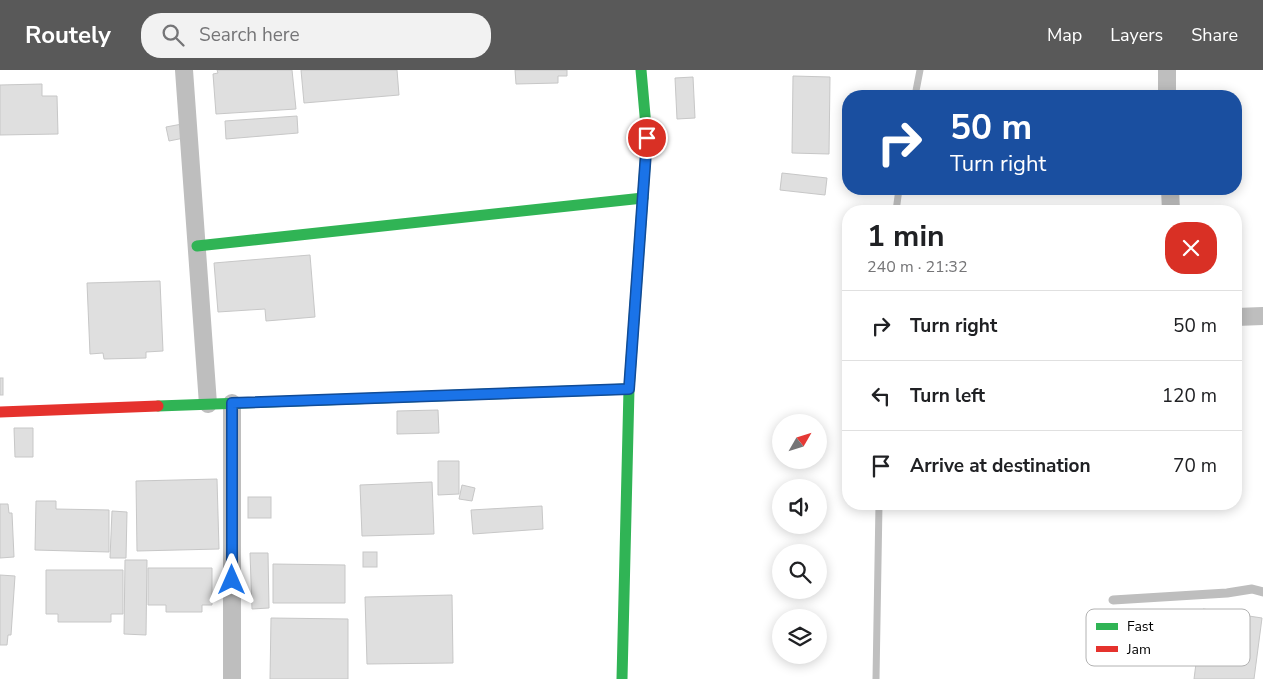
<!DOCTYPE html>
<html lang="en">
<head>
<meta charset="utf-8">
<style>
  :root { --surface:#fff; --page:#f2f2f2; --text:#202124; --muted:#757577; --line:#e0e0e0; --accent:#595959 }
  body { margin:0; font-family:"Nunito Sans",sans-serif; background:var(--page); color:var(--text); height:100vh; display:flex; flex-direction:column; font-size:19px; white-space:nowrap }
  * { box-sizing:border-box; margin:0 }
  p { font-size:16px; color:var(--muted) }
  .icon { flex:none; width:28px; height:28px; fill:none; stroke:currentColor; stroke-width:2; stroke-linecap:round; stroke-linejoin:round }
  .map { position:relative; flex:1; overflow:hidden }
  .sheet { position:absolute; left:842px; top:135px; width:400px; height:305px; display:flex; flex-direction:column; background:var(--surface); border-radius:20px; box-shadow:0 2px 12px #0003 }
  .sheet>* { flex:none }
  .banner { position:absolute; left:842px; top:20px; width:400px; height:105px; border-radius:20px; box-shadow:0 2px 12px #0003; background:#1a4fa0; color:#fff; overflow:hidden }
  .needle { width:32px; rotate:51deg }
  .controls { position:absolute; left:772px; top:344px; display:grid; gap:10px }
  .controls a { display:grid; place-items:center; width:55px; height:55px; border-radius:50%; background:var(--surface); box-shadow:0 2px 12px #0003; font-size:25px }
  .pin { position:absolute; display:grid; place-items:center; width:42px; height:42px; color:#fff; margin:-21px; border:2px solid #fff; border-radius:50%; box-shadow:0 1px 5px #0007 }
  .me { position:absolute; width:55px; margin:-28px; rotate:0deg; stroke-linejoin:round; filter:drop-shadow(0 0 4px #0008) }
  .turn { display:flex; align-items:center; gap:18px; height:105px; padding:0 25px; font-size:22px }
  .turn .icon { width:65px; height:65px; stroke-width:2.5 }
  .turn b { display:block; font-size:35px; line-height:42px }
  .round { display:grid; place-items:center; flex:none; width:52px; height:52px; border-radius:20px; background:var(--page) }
  .head { display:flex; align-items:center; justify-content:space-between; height:85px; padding:0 25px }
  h1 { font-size:30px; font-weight:700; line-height:38px }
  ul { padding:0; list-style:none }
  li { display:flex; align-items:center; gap:15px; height:70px; padding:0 25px; border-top:1px solid var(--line) }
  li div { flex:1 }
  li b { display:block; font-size:19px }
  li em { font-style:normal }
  header { display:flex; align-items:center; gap:30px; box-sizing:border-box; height:70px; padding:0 25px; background:var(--accent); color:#fff }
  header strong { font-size:24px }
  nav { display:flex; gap:28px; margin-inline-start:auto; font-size:18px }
  .search { width:350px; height:45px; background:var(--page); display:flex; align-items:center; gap:12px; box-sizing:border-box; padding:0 18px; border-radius:20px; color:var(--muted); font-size:19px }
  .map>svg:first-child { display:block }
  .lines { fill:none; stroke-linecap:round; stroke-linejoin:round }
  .stream { stroke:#bfbfbf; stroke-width:7 }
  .building { fill:#dfdfdf; stroke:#c7c7c7 }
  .lane { stroke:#bebebe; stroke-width:9 }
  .street { stroke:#bebebe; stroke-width:18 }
  .fast { stroke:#30b455; stroke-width:11 }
  .jam { stroke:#e5322d; stroke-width:11 }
  .route-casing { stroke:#114b97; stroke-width:12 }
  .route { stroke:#1a73e8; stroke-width:9 }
  .key { fill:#fff; stroke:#b2b2b2; stroke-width:1 }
  .key-label { font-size:14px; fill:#000 }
</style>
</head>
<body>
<header>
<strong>Routely</strong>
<div class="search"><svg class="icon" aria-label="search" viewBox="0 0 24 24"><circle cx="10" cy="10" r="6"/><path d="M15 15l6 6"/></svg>Search here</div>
<nav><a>Map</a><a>Layers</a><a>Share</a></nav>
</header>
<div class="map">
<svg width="1263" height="609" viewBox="0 0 1263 609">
  <rect width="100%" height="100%" fill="#fff"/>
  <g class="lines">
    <g class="stream">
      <path d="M 915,26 L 920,0"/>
      <path d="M 896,141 L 899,119"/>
      <path d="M 876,609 L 879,434"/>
    </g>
  </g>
  <g class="building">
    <path d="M 217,0 L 292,0 L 296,39 L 216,44 L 213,4 L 218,3 Z"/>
    <path d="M 301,0 L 397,0 L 399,25 L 304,33 Z"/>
    <path d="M 515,0 L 567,0 L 567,6 L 558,6 L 558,13 L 516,14 Z"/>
    <path d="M 793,6 L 830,7 L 829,84 L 792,83 Z"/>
    <path d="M 693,7 L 695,48 L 677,49 L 675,8 Z"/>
    <path d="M 42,14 L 42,26 L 57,26 L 58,64 L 0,65 L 0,15 Z"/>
    <path d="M 297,46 L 298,63 L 226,69 L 225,51 Z"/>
    <path d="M 182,54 L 184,68 L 169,71 L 166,57 Z"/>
    <path d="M 782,103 L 827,108 L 825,125 L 780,120 Z"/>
    <path d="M 310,185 L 315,247 L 266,251 L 265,239 L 218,242 L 214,193 Z"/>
    <path d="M 160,211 L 163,281 L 146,282 L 146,288 L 104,289 L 103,283 L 90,284 L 87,213 Z"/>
    <rect x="0" y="308" width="3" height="17"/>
    <path d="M 438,340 L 439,363 L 397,364 L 397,341 Z"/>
    <path d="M 14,358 L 33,358 L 33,387 L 15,387 Z"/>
    <path d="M 438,391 L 459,391 L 459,424 L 438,425 Z"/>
    <path d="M 217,409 L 219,479 L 137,481 L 136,411 Z"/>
    <path d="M 432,412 L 434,464 L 362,466 L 360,415 Z"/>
    <path d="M 462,415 L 475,418 L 472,431 L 459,429 Z"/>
    <rect x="248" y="427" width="23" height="21"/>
    <path d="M 36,431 L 56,431 L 56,439 L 109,440 L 109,482 L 35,480 Z"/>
    <path d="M 0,434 L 8,434 L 9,443 L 12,443 L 14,487 L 0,488 Z"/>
    <path d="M 542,436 L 543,459 L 473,464 L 471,440 Z"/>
    <path d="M 112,441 L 127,442 L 126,488 L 110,488 Z"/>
    <rect x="363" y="482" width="14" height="15"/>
    <path d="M 250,483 L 268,483 L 269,538 L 252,539 Z"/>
    <path d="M 125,490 L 147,490 L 146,565 L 124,564 Z"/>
    <path d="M 273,494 L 345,495 L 345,533 L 273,533 Z"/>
    <path d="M 148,498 L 212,498 L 212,535 L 202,535 L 202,542 L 166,542 L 166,535 L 148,535 Z"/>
    <path d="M 46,500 L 123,500 L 123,544 L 111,544 L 111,552 L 58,552 L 58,544 L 46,544 Z"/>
    <path d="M 0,505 L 15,506 L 11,565 L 8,565 L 7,575 L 0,575 Z"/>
    <path d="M 452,525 L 453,593 L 367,594 L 365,527 Z"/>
    <path d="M 1203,539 L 1262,548 L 1254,609 L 1194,609 Z"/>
    <path d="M 271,548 L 348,549 L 348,609 L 270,609 Z"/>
  </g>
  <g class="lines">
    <path class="lane" d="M 1113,530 L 1227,523 L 1252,519 L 1263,522"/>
    <g class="street">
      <path d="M 184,0 L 208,334"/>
      <path d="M 1167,0 L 1167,26"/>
      <path d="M 1170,119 L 1171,141"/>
      <path d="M 1236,247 L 1263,246"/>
      <path d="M 232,333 L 232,609"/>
    </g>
    <g class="fast">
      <path d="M 197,176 L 643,128"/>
      <path d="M 158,336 L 629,319"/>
      <path d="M 622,609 L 629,319 L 647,68 L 641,0"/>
    </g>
    <path class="jam" d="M 0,342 L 158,336"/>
  </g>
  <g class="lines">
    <defs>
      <path id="route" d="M 232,510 L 232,333 L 629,319 L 647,68"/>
    </defs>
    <use href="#route" class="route-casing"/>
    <use href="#route" class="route"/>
  </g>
  <rect x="1086" y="539" width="164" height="57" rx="8" class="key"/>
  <rect x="1096" y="553" width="22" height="7" fill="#30b455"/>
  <rect x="1096" y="576" width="22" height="6" fill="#e5322d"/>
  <g class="key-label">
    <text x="1127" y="561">Fast</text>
    <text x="1127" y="584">Jam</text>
  </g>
</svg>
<div class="controls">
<a><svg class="needle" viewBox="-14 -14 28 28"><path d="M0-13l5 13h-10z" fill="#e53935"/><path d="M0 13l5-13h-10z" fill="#757577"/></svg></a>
<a><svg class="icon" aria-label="sound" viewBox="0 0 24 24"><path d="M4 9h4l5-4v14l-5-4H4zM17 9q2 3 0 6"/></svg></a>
<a><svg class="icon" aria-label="search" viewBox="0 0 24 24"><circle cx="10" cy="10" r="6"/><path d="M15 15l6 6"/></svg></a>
<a><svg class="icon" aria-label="layers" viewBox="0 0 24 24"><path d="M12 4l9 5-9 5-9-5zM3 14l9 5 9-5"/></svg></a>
</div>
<div class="pin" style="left:647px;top:68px;background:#d93025"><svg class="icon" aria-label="arrive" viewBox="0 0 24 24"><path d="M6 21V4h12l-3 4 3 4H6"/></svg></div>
<svg class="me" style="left:232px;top:510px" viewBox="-20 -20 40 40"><path d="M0-17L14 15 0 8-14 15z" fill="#1a73e8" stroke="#fff" stroke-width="4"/></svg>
<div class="banner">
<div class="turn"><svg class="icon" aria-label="right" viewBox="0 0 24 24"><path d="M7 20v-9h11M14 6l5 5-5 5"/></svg><div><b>50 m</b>Turn right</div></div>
</div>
<section class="sheet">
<div class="head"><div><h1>1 min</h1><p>240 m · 21:32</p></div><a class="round" style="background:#d93025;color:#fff"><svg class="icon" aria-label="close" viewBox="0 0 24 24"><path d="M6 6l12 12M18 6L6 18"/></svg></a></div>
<ul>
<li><svg class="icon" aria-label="right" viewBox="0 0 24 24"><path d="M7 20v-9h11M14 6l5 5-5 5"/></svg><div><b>Turn right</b></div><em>50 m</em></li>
<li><svg class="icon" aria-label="left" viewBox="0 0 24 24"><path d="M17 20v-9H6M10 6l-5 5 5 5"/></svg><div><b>Turn left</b></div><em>120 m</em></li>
<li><svg class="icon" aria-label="arrive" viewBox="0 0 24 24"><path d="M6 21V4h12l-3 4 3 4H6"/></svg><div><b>Arrive at destination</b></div><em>70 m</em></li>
</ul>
</section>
</div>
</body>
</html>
